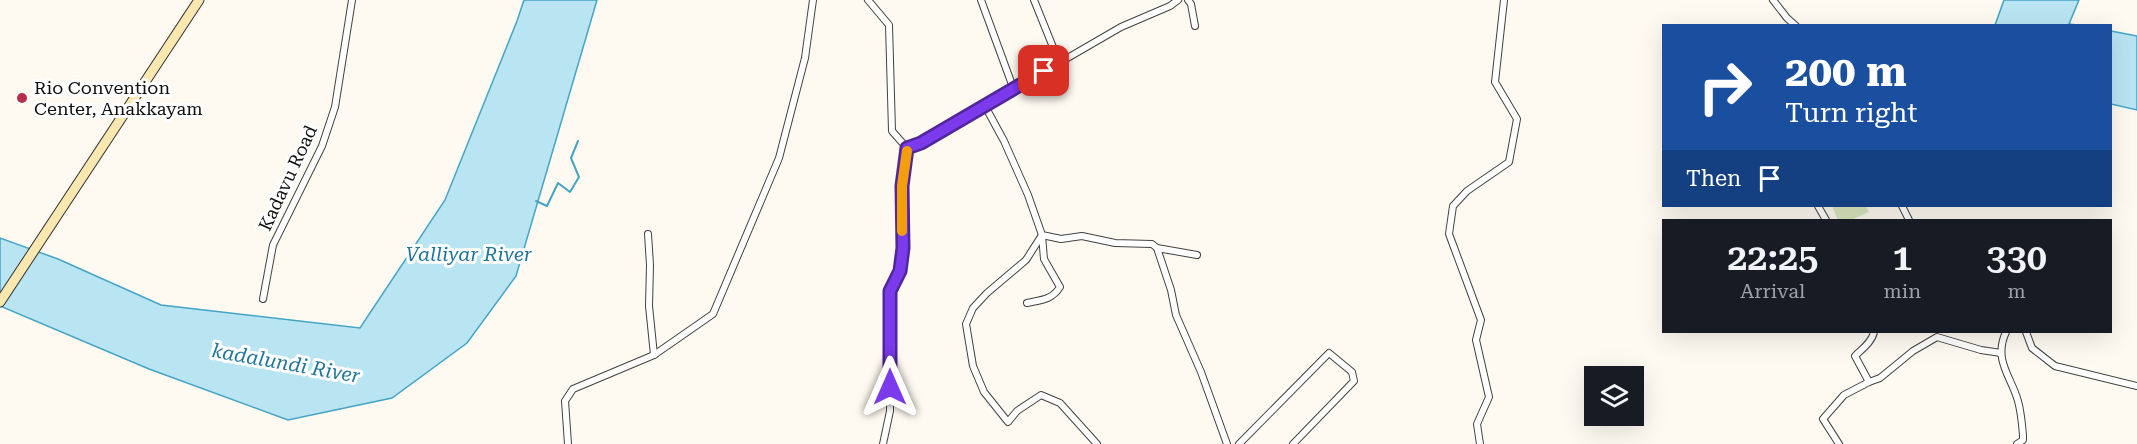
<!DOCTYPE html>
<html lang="en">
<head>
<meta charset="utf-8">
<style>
  :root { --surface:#171b24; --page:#242831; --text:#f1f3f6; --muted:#9ea1a6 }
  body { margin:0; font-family:"Roboto Serif",serif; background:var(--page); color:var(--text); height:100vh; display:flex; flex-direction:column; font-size:22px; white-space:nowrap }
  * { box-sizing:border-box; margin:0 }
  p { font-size:20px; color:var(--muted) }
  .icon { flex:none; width:33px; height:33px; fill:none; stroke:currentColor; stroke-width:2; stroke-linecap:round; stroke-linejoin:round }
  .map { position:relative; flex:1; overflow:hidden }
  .side { position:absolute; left:1662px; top:219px; width:450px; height:114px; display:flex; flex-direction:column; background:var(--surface); border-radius:0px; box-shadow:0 6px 24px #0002 }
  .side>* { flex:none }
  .top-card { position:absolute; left:1662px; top:24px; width:450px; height:183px; border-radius:0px; box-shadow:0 6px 24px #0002; background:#1a4fa0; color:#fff; overflow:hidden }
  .tools { position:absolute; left:1584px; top:366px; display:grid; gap:12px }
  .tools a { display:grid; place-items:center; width:60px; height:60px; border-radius:0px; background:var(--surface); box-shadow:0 6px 24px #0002; font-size:30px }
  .pin { position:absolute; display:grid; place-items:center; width:51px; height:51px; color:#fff; margin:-26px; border-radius:12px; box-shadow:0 3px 9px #0006 }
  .me { position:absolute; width:66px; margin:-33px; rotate:0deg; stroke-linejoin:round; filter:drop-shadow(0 0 4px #0008) }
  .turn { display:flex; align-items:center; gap:21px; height:126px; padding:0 24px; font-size:27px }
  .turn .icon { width:78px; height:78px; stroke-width:2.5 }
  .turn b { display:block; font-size:42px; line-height:51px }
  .then { display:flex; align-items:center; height:57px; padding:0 24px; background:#0003; gap:12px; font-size:22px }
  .eta { display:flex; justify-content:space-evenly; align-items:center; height:102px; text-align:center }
  .eta b { font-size:36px; font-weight:600; line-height:42px }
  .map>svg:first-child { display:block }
  .green { fill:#d9e7bc }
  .water { fill:#b9e5f3; stroke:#44a4c5; stroke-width:1.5 }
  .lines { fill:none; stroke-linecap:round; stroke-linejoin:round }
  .stream { stroke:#44a4c5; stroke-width:2 }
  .street-casing { stroke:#424242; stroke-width:8 }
  .secondary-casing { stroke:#313131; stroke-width:11 }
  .street { stroke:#fff; stroke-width:6 }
  .secondary { stroke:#fae8b0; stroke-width:9 }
  .route-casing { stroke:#51269a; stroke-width:15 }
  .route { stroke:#7c3aed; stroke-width:10 }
  .slow { stroke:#f59e0b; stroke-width:10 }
  .poi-dot { fill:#b72e48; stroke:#fff; stroke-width:2 }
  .labels { text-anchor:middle; stroke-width:6; stroke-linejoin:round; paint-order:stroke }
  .poi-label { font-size:18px; fill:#0f0f0f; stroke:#fff; text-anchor:start }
  .street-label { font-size:18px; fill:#0f0f0f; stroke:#fff }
  .water-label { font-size:20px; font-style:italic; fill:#1f759a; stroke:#fff }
</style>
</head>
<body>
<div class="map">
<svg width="2137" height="444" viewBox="0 0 2137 444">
  <rect width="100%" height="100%" fill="#fefaf1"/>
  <path class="green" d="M 1832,206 L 1866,206 L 1869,212 L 1851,220 L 1838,220 Z"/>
  <g class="water">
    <path d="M 524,0 L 597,0 L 516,276 L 467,343 L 392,398 L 288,420 L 149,369 L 0,306 L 0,238 L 58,259 L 161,305 L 360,328 L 445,200 L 517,21 Z"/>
    <path d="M 2004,0 L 2079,0 L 2069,24 L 2077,25 L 1995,25 Z"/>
    <path d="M 2111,31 L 2137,36 L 2137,110 L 2111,104 Z"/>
  </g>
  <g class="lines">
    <path class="stream" d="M 536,201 L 547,206 L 558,183 L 570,192 L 579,177 L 571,158 L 578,141"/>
    <defs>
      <g id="street">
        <path d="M 868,0 L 889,25 L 892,131 L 907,148 L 921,143 L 1121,27 L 1170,6 L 1178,0"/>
        <path d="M 981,0 L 1014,90"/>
        <path d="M 1034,0 L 1059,62"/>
        <path d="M 1188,0 L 1191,4 L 1195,26"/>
        <path d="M 1773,0 L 1787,18 L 1796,26"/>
        <path d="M 985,106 L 1004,141 L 1028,195 L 1042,235 L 1061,239 L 1082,236 L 1115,243 L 1152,244 L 1157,248 L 1171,290 L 1176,315 L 1201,372 L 1227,444"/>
        <path d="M 1818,206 L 1826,220"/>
        <path d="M 1902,206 L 1909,220"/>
        <path d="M 648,234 L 650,265 L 649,306 L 654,355"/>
        <path d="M 1042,235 L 1026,260 L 987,293 L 973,308 L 966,324 L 973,366 L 984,392 L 1008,422 L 1017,411 L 1041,395 L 1060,403 L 1097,444"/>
        <path d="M 1157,248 L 1197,255"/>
        <path d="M 900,254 L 903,248 L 902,186 L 907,148"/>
        <path d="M 263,299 L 273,245 L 322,146 L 335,107 L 352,0"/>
        <path d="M 1027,303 C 1041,300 1052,300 1060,287 L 1044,259 L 1042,235"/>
        <path d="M 2006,332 C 1993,360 2011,376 2018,401 C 2021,412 2022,423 2023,435 L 2023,440 L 2017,444"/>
        <path d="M 2026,332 L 2032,348 L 2055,366 L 2137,386"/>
        <path d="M 1869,382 L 1880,378 L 1913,351 L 1937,337 L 1981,350 L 2001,353"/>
        <path d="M 568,444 L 565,401 L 573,389 L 654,355 L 713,314 L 779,158 L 805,58 L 813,0"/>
        <path d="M 883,444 L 890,411 L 890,292 L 900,271 L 902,251"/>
        <path d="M 1239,444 L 1329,353 L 1352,372 L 1354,381 L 1293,444"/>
        <path d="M 1480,444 L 1477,424 L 1489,397 L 1476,340 L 1481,320 L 1449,234 L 1453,206 L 1467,191 L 1509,162 L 1517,119 L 1495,82 L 1504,0"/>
        <path d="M 1839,444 L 1823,419 L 1844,395 L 1869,382 L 1855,356 C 1862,349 1872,342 1874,332"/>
      </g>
      <path id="secondary" d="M 0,302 L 199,0"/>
    </defs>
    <use href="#street" class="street-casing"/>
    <use href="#secondary" class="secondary-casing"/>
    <use href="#street" class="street"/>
    <use href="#secondary" class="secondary"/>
  </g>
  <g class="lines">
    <defs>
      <path id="route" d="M 890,387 L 890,291 L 900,271 L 903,248 L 902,186 L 907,148 L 921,143 L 1044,71"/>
    </defs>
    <use href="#route" class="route-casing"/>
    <use href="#route" class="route"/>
    <path class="slow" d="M 902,231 L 902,186 L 907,151"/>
  </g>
  <circle class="poi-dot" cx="22" cy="98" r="6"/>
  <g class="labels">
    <g class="poi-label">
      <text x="34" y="94">Rio Convention<tspan x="34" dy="21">Center, Anakkayam</tspan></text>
    </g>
    <g class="street-label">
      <text transform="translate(288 178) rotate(-65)" y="6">Kadavu Road</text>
    </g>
    <g class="water-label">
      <text x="469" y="261">Valliyar River</text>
      <text transform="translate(286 363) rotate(10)" y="7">kadalundi River</text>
    </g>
  </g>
</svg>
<div class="tools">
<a><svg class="icon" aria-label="layers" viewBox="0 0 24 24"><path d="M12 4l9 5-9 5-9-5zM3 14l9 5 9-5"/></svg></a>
</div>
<div class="pin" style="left:1044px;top:71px;background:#d93025"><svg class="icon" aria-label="arrive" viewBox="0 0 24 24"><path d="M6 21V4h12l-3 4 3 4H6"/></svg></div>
<svg class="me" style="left:890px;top:387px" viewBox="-20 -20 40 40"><path d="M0-17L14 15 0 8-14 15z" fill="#7c3aed" stroke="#fff" stroke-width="4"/></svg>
<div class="top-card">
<div class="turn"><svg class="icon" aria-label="right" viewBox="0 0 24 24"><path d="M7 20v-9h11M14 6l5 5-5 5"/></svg><div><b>200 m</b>Turn right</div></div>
<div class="then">Then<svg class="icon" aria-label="arrive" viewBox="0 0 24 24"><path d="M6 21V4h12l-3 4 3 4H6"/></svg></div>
</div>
<section class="side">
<div class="eta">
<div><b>22:25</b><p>Arrival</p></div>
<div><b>1</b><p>min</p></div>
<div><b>330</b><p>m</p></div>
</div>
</section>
</div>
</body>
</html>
